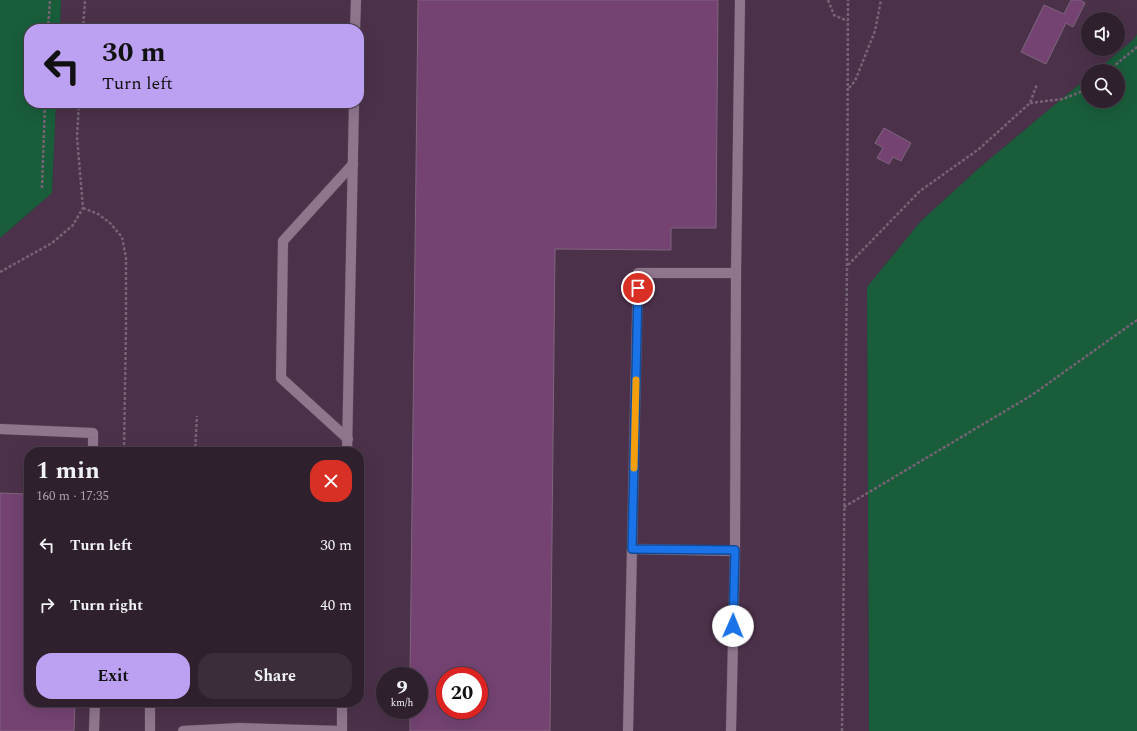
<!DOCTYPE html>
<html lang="en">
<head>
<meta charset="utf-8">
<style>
  :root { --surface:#2f202e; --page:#3b2d3a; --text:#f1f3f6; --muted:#a7a3aa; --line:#4a3e4a; --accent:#bca0f2 }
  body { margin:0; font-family:Spectral,serif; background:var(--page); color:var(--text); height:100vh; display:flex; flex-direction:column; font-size:15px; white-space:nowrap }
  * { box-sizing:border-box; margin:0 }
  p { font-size:13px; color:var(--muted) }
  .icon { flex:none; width:22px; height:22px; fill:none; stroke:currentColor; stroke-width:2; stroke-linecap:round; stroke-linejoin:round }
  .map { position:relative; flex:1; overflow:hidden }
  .side { position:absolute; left:24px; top:447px; width:340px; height:260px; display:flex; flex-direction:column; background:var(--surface); border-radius:16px; box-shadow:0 4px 16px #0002,0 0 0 1px var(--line) }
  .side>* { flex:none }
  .hud { position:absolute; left:24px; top:24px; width:340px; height:84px; border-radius:16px; box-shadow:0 4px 16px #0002,0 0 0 1px var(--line); background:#bca0f2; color:#111; overflow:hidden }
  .buttons { position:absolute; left:1081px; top:12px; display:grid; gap:8px }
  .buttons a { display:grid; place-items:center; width:44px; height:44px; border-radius:50%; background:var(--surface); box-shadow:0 4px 16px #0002,0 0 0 1px var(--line); font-size:20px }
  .speed { position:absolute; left:376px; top:667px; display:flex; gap:8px; font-size:20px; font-weight:700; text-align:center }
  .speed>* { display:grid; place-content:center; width:52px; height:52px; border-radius:50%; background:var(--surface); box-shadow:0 4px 16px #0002,0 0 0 1px var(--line); line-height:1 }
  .speed small { font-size:10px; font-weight:400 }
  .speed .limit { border:6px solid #d22; background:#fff; color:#111 }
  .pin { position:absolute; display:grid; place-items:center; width:34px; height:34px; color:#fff; margin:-17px; border:2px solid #fff; border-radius:50%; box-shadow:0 1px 4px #0007 }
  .me { position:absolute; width:44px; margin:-22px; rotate:1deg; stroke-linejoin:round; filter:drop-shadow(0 0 3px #0008) }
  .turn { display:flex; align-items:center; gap:14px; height:84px; padding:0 12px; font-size:18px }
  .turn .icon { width:52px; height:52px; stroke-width:2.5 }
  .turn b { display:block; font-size:28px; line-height:34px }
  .round { display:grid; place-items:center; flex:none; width:42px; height:42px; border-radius:16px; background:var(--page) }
  .summary { display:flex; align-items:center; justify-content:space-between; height:68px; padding:0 12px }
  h1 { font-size:24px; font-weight:700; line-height:30px }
  .action { display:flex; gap:8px; margin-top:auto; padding:8px 12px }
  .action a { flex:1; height:46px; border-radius:16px; background:var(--accent); color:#111; font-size:16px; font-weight:700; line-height:46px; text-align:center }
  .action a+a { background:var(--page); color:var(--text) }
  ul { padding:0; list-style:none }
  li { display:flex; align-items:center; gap:12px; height:60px; padding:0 12px }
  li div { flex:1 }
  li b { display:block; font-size:15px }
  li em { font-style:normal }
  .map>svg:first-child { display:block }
  .built { fill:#4c314a; fill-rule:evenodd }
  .green { fill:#195d3b }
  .building { fill:#744372; stroke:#7d657c; fill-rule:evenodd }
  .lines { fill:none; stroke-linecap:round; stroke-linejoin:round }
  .minor-casing { stroke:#5b495a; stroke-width:11 }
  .path { stroke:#766375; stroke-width:2.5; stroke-dasharray:3 2; stroke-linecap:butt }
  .minor { stroke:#8f768d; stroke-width:10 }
  .route-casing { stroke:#114b97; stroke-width:10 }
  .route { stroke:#1a73e8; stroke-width:7 }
  .slow { stroke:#f59e0b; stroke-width:7 }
</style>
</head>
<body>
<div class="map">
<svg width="1137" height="731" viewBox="0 0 1137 731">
  <rect width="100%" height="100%" fill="#3f2a3e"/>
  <path class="built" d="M 61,0 L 1137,0 L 1137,34 L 1135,38 L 1096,71 L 1088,71 L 1088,77 L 979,168 L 920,222 L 867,287 L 869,731 L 0,731 L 0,238 L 52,193 L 56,103 L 359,103 L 359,29 L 60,29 ZM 1088,19 L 1118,19 L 1118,49 L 1088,49 ZM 29,452 L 359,452 L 359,702 L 29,702 ZM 385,676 L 419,676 L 419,710 L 385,710 ZM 445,676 L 479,676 L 479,710 L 445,710 Z"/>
  <g class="green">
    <path d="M 0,0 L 61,0 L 60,29 L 29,29 L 29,103 L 56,103 L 52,193 L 0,238 Z"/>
    <path d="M 1137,34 L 1137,731 L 869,731 L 867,287 L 920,222 L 979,168 L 1088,77 L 1088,101 L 1118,101 L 1118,71 L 1096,71 L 1135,38 Z"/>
  </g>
  <g class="building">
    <path d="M 418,0 L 718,0 L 716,228 L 671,228 L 671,250 L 555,249 L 550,731 L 410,731 L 410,710 L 419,710 L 419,676 L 410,676 ZM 445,676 L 479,676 L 479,710 L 445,710 Z"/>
    <path d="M 1071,0 L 1080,0 L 1085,3 L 1073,27 L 1066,23 L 1046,64 L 1021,52 L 1044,5 L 1064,14 Z"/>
    <path d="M 884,128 L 911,143 L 901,161 L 893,157 L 889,164 L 877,158 L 883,148 L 875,143 Z"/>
    <path d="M 0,493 L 29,494 L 29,702 L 75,702 L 74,731 L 0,731 Z"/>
  </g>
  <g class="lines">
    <defs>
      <g id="minor">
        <path d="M 355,29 L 356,0"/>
        <path d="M 0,429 L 93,433 L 93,452"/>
        <path d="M 348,439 L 281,378 L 283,241 L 353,164"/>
        <path d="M 347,452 L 354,103"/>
        <path d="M 632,549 L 735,551"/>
        <path d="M 150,702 L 150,731"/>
        <path d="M 94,731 L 95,702"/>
        <path d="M 183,731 L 239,728 L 341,731"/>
        <path d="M 342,731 L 342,702"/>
        <path d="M 628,731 L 638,273 L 736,273"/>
        <path d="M 731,731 L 735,551 L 736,273 L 740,0"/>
      </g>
    </defs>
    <use href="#minor" class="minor-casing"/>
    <g class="path">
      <path d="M 828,0 L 834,15 L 847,21"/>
      <path d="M 48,29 L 50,0"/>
      <path d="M 83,29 L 85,0"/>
      <path d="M 1108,71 L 1137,47"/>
      <path d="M 849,88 L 855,81 L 875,31 L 881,0"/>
      <path d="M 1030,103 L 1063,99 L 1088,89"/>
      <path d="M 42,188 L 45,103"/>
      <path d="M 83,208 L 98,214 L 110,223 L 122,237 L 126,258 L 126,327 L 124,452"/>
      <path d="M 848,265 L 920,191 L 979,149 L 1030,103 L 1037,84"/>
      <path d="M 0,272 L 52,243 L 73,225 L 83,208 L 77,137 L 79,103"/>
      <path d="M 195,452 L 197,416"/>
      <path d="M 844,507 L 1032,395 L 1137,320"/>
      <path d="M 842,731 L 847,266 L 848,0"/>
    </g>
    <use href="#minor" class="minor"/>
  </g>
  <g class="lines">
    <defs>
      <path id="route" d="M 638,288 L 632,549 L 735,550 L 733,626"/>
    </defs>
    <use href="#route" class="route-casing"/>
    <use href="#route" class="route"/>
    <path class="slow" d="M 634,468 L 636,380"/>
  </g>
</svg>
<div class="buttons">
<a><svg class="icon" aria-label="sound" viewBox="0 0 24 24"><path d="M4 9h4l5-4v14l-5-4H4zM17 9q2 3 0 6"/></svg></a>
<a><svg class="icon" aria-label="search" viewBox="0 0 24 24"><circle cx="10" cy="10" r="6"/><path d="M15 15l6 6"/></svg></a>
</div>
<div class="speed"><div>9<small>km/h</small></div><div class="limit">20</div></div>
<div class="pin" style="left:638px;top:288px;background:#d93025"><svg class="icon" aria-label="arrive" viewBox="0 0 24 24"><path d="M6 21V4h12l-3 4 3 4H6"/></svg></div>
<svg class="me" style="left:733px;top:626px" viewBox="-20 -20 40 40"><circle r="19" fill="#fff"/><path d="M0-13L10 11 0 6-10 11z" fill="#1a73e8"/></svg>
<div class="hud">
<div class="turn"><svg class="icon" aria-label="left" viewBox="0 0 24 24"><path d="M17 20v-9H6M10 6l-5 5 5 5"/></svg><div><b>30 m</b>Turn left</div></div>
</div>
<section class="side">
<div class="summary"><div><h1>1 min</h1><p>160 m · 17:35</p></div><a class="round" style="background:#d93025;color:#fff"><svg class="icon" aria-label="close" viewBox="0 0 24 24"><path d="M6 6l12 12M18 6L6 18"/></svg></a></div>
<ul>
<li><svg class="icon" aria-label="left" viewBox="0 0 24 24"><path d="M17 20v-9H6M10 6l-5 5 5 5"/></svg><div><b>Turn left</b></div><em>30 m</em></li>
<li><svg class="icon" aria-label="right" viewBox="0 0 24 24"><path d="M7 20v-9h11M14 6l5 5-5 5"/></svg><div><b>Turn right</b></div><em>40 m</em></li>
</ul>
<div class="action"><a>Exit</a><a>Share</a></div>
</section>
</div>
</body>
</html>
